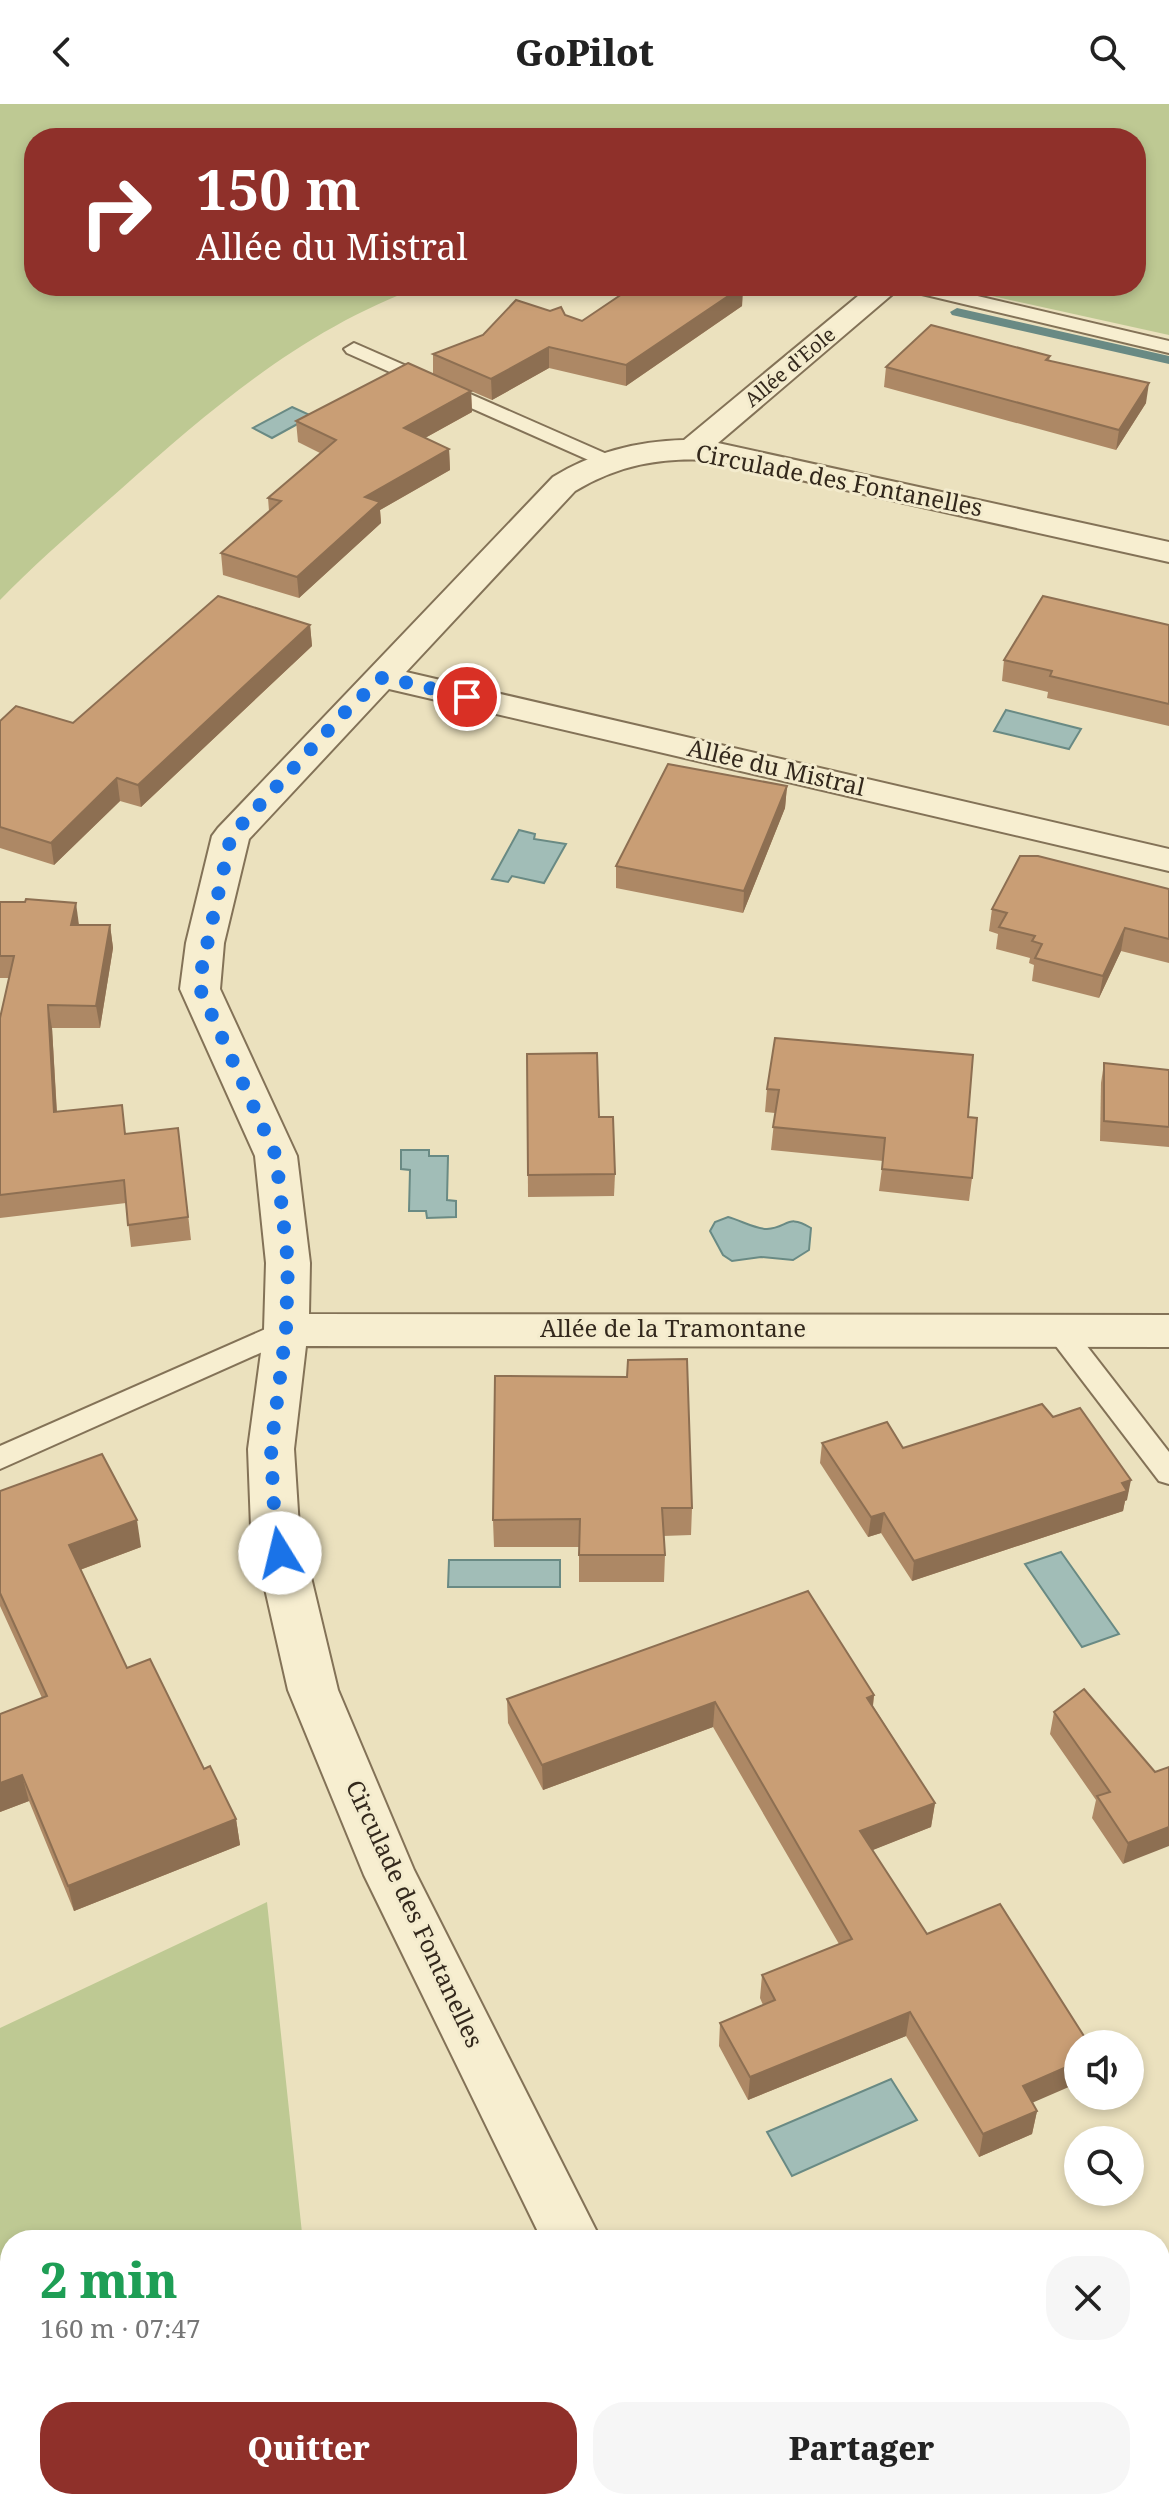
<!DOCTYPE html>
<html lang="fr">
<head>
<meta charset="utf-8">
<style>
  :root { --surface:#fff; --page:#f6f6f6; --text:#222; --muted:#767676; --accent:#8f302a }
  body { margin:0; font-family:"Noto Serif",serif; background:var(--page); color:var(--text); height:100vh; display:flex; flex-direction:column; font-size:30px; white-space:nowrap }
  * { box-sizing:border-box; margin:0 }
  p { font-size:26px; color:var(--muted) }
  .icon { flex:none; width:44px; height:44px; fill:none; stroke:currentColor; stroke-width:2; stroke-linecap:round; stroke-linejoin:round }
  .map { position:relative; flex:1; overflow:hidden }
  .details { position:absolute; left:0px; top:2126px; width:1170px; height:280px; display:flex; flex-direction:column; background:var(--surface); border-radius:32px 32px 0 0; box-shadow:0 4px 12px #0003 }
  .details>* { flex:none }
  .guide { position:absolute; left:24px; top:24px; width:1122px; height:168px; border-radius:32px; box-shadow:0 4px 12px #0003; background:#8f302a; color:#fff; overflow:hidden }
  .tools { position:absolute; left:1064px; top:1926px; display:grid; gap:16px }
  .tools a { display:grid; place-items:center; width:80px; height:80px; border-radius:50%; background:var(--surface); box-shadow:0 4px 12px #0003; font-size:40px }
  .pin { position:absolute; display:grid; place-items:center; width:68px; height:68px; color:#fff; margin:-34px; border:4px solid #fff; border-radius:50%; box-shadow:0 2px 8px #0007 }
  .me { position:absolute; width:88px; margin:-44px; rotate:351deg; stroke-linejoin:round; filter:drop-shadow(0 0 6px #0008) }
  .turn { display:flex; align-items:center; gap:28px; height:168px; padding:0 40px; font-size:36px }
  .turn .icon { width:104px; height:104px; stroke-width:2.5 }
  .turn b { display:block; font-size:56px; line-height:68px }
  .round { display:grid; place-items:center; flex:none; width:84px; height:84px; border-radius:32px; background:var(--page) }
  .summary { display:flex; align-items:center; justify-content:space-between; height:136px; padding:0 40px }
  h1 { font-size:48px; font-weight:800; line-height:60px; color:#1e9e55 }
  .cta { display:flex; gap:16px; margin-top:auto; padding:16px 40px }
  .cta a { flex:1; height:92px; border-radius:32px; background:var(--accent); color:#fff; font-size:32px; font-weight:800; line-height:92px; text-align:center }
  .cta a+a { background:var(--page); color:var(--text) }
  header { display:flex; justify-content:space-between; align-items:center; height:104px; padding:0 40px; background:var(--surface); font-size:36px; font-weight:800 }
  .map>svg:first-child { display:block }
  .green { fill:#bec993 }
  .water { fill:#a1bdb7; stroke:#698a84; stroke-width:2 }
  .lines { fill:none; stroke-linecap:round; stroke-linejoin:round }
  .stream { fill:#698a84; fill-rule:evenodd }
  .lane-casing { stroke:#837257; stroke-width:4 }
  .street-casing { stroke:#837257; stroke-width:4 }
  .lane { fill:#f7eed0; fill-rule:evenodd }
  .street { fill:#f7eed0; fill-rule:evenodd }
  .wall { fill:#ad8865 }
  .shaded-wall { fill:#8d6f52 }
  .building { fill:#c99e75; stroke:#8d6f52; stroke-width:2 }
  .route { stroke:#1a73e8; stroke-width:14; stroke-dasharray:0 25.2 }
  .labels { text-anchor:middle; stroke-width:6; stroke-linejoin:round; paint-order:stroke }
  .far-street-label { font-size:20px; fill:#33281c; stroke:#f3ebcd }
  .street-label { font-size:24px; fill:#33281c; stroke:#f3ebcd }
</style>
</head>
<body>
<header><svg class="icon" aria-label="back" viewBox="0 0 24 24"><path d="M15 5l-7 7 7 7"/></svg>GoPilot<svg class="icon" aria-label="search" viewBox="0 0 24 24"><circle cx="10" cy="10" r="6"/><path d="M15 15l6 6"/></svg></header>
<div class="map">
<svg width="1169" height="2406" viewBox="0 0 1169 2406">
  <rect width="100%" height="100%" fill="#ebe1be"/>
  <g class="green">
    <path d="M 0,0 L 1169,0 L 1169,231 L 947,182 L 1136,182 L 1136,34 L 34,34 L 34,182 L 423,182 C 305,224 213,303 121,385 C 80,421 38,457 0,496 Z"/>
    <path d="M 267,1798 L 302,2129 L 289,2136 L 10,2136 L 10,2261 L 0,2260 L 0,1924 Z"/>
  </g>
  <g class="water">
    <path d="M 292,303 L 312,312 L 272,334 L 253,324 Z"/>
    <path d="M 1006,606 L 1081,625 L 1069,645 L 994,627 Z"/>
    <path d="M 519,726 L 535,730 L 534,735 L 566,740 L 544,779 L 512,772 L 508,778 L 492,775 Z"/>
    <path d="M 401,1046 L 429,1046 L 429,1052 L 448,1052 L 447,1096 L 456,1097 L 456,1113 L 427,1114 L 426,1107 L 409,1107 L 410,1066 L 401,1065 Z"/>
    <path d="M 728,1113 C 740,1116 755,1125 767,1125 C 788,1124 787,1109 811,1124 L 809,1146 L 793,1156 L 761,1153 L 732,1157 L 723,1151 L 710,1127 L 715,1118 Z"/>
    <path d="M 1061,1448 L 1119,1530 L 1082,1543 L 1025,1460 Z"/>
    <path d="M 449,1456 L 560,1456 L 560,1483 L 448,1483 Z"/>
    <path d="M 891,1975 L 917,2016 L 792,2072 L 767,2028 Z"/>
    <path d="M 420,2396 L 494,2396 L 490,2406 L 416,2406 Z"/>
  </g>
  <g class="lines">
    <path class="stream" d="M 957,204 L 1169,252 L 1169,260 L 952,211 L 950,208 Z"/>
    <defs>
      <g id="lane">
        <path d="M 903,182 L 935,182 L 1169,237 L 1169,249 L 905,186 Z"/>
        <path d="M 354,239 L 616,354 L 619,358 L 616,362 L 602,362 L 347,249 L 344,245 Z"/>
        <path d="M 286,1216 L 296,1219 L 300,1226 L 296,1233 L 0,1365 L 0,1342 Z"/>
        <path d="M 1059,1216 L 1069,1219 L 1169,1348 L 1169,1380 L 1159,1377 L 1049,1233 L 1045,1226 L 1049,1219 Z"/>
      </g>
      <g id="street">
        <path d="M 870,182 L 902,182 L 718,339 L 1169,438 L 1169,458 L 711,356 C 661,353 618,361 575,387 L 406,568 L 1169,745 L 1169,767 L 389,585 L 249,735 L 224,839 L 220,885 L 297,1052 L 310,1159 L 309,1210 L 1169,1211 L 1169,1243 L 306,1242 L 294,1345 L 299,1423 L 338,1586 L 414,1766 L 601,2136 L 542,2136 L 364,1771 L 288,1586 L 251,1423 L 248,1345 L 264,1226 L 266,1159 L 255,1052 L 180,885 L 186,839 L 212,732 L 218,724 L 553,373 C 592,349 637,337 684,336 Z"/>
        <path d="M 680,2396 L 743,2396 L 747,2406 L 684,2406 Z"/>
      </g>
    </defs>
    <use href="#lane" class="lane-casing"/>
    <use href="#street" class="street-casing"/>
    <use href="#lane" class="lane"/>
    <use href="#street" class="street"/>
  </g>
  <g class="wall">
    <path d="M 743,182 L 742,202 L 626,282 L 549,264 L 492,296 L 471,287 L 472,308 L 425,334 L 449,345 L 450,366 L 380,406 L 381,419 L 299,494 L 223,471 L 221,449 L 269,407 L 268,394 L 320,349 L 298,338 L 296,317 L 433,270 L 433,250 L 565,211 L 582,217 Z"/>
    <path d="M 1050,252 L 1049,257 L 1146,299 L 1116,346 L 884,283 L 886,263 Z"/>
    <path d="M 310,521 L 312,542 L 141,703 L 120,697 L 54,761 L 0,744 L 0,617 L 73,619 Z"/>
    <path d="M 1169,521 L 1169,622 L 1047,594 L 1048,588 L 1002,577 L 1004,556 Z"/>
    <path d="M 787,682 L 785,704 L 743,809 L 616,784 L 616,762 Z"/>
    <path d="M 1169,785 L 1169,859 L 1121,847 L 1099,894 L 1032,877 L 1034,861 L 1029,859 L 1030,854 L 996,845 L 998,830 L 989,827 L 992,805 Z"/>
    <path d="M 0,798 L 79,821 L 110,821 L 113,844 L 100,924 L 52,924 L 57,1008 L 126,1030 L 178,1024 L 191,1136 L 131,1143 L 126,1099 L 0,1114 L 0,914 L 9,874 L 0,874 Z"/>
    <path d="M 527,950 L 599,1013 L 615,1070 L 614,1092 L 528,1093 Z"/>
    <path d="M 1104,959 L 1169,966 L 1169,1043 L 1100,1037 L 1101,979 Z"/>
    <path d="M 767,985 L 968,1013 L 972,1074 L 969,1097 L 879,1087 L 883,1057 L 771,1046 L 775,1009 L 765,1008 Z"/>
    <path d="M 495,1272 L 692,1404 L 691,1431 L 663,1432 L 665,1451 L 664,1478 L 579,1478 L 579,1443 L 494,1443 L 493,1416 Z"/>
    <path d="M 822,1339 L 903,1344 L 1127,1396 L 1125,1397 L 1123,1407 L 912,1477 L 881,1429 L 868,1433 L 820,1359 Z"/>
    <path d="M 0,1387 L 141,1443 L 80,1466 L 127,1564 L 204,1665 L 236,1715 L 240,1741 L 74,1807 L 29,1697 L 0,1708 L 0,1610 L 42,1594 L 0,1502 Z"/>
    <path d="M 874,1591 L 873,1602 L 935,1699 L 931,1723 L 872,1746 L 1037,2007 L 1032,2030 L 979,2053 L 906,1932 L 748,1996 L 719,1942 L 720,1919 L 763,1901 L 760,1894 L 762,1871 L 839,1840 L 713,1623 L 543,1686 L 508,1619 L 507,1595 Z"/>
    <path d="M 1054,1608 L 1155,1668 L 1123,1760 L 1092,1714 L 1096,1696 L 1050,1630 Z"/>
    <path d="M 156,2396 L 273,2396 L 251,2406 L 237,2406 L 236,2403 L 230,2406 L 160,2406 Z"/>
    <path d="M 1020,2396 L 1092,2396 L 1089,2406 L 1025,2406 Z"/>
  </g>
  <g class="shaded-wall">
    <path d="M 743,182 L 742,202 L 626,282 L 626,261 Z"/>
    <path d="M 549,243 L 549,264 L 492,296 L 491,275 Z"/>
    <path d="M 1149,279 L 1146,299 L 1116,346 L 1119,326 Z"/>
    <path d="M 471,287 L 472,308 L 405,345 L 404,324 Z"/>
    <path d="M 449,345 L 450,366 L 380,406 L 381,419 L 299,494 L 297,473 L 365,393 Z"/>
    <path d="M 310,521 L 312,542 L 141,703 L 138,681 Z"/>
    <path d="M 117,674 L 120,697 L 54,761 L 51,739 Z"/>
    <path d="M 787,682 L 785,704 L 743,809 L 744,787 Z"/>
    <path d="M 76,799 L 79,821 L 71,821 Z"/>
    <path d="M 110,821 L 113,844 L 100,924 L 96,902 Z"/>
    <path d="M 1125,824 L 1121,847 L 1099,894 L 1103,872 Z"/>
    <path d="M 48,901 L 52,924 L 58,1031 L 54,1008 Z"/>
    <path d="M 1131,1376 L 1127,1396 L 1125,1397 L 1123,1407 L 912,1477 L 914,1457 Z"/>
    <path d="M 884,1409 L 881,1429 L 868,1433 L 871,1413 Z"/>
    <path d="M 137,1416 L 141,1443 L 74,1468 L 69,1441 Z"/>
    <path d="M 874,1591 L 871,1616 L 867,1594 Z"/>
    <path d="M 715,1598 L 713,1623 L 543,1686 L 542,1661 Z"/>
    <path d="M 22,1671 L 29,1697 L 0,1708 L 0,1679 Z"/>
    <path d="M 935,1699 L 931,1723 L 858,1752 L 860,1727 Z"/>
    <path d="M 236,1715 L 240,1741 L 74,1807 L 68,1782 Z"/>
    <path d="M 1169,1723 L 1169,1742 L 1123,1760 L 1128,1739 Z"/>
    <path d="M 910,1908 L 906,1932 L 748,1996 L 750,1973 Z"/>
    <path d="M 1078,1958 L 1078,1979 L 1018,2005 L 1023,1982 Z"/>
    <path d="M 1037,2007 L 1032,2030 L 979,2053 L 983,2030 Z"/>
    <path d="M 1169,2333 L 1169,2348 L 1160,2352 L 1160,2337 Z"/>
    <path d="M 209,2396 L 234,2396 L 236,2403 L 230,2406 L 187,2406 Z"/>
    <path d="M 235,2396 L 273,2396 L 251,2406 L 237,2406 Z"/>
    <path d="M 1086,2396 L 1092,2396 L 1089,2406 L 1066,2406 Z"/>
  </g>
  <g class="building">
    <path d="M 634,182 L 743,182 L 626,261 L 549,243 L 491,275 L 433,250 L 483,231 L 516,196 L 550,207 L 561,203 L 565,211 L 582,217 Z"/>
    <path d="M 931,221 L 1050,252 L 1046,256 L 1149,279 L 1119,326 L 886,263 Z"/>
    <path d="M 408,259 L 471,287 L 404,324 L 449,345 L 365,393 L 380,398 L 297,473 L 221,449 L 281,397 L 268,394 L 336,336 L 296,317 Z"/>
    <path d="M 218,492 L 310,521 L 138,681 L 117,674 L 51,739 L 0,723 L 0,617 L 16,602 L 73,619 Z"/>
    <path d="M 1043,492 L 1169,521 L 1169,600 L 1050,572 L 1052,567 L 1004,556 Z"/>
    <path d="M 668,660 L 787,682 L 744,787 L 616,762 Z"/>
    <path d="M 1020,752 L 1038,752 L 1169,785 L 1169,835 L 1125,824 L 1103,872 L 1035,854 L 1042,840 L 1032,837 L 1035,832 L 999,823 L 1007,809 L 992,805 Z"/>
    <path d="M 26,795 L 76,799 L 71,821 L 110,821 L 96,902 L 48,901 L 54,1008 L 122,1001 L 125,1030 L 178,1024 L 188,1113 L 128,1121 L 124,1076 L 0,1091 L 0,914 L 14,852 L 0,852 L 0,798 L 25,798 Z"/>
    <path d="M 775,934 L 973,951 L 968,1013 L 977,1014 L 972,1074 L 882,1065 L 885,1034 L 773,1023 L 779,986 L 767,985 Z"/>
    <path d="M 597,949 L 599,1013 L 613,1013 L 615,1070 L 528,1071 L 527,950 Z"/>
    <path d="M 1104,959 L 1169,966 L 1169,1023 L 1104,1017 Z"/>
    <path d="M 687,1255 L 692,1404 L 662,1404 L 665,1451 L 579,1451 L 580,1415 L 493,1416 L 495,1272 L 627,1273 L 628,1256 Z"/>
    <path d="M 1042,1300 L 1053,1313 L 1080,1304 L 1131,1376 L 1122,1379 L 1127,1387 L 914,1457 L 884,1409 L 871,1413 L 822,1339 L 887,1318 L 903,1344 Z"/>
    <path d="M 102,1350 L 137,1416 L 69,1441 L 127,1564 L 150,1555 L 204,1665 L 210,1662 L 236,1715 L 68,1782 L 22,1671 L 0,1679 L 0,1610 L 47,1592 L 0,1489 L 0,1387 Z"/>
    <path d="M 808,1487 L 874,1591 L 867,1594 L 935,1699 L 860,1727 L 927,1830 L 1000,1800 L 1089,1940 L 1078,1940 L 1078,1958 L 1023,1982 L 1037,2007 L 983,2030 L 910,1908 L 750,1973 L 720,1919 L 775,1896 L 762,1871 L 852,1835 L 715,1598 L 542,1661 L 507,1595 Z"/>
    <path d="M 1084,1585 L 1155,1668 L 1169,1663 L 1169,1723 L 1128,1739 L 1097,1692 L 1110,1688 L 1054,1608 Z"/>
    <path d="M 1169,2174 L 1169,2333 L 1160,2337 L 1160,2179 Z"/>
    <path d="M 158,2396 L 209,2396 L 187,2406 L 162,2406 Z"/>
    <path d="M 1035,2396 L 1086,2396 L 1066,2406 L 1040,2406 Z"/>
  </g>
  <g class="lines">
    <path class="route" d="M 280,1449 L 275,1423 L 271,1345 L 286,1226 L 288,1159 L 276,1052 L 200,885 L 201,868 L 231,732 L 347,606 L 383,573 L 467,593"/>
  </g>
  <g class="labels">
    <g class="far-street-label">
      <text transform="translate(790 263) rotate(-40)" y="7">Allée d'Eole</text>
    </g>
    <g class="street-label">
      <text transform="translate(839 377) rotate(11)" y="8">Circulade des Fontanelles</text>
      <text transform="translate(776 664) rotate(13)" y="8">Allée du Mistral</text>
      <text x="673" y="1233">Allée de la Tramontane</text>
      <text transform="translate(414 1810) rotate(65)" y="8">Circulade des Fontanelles</text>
    </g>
  </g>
</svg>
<div class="tools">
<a><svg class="icon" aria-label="sound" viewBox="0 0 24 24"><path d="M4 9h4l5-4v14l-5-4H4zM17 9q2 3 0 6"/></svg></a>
<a><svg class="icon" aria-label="search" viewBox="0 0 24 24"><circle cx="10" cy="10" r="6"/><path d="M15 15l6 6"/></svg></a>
</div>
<div class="pin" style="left:467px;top:593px;background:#d93025"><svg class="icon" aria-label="arrive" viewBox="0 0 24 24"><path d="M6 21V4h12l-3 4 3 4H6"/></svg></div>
<svg class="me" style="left:280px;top:1449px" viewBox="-20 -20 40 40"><circle r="19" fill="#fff"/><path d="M0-13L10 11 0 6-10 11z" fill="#1a73e8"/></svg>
<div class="guide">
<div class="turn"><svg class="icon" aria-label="right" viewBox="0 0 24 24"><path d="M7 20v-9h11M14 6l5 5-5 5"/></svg><div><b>150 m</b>Allée du Mistral</div></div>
</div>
<section class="details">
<div class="summary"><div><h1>2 min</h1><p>160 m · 07:47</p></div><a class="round"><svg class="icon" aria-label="close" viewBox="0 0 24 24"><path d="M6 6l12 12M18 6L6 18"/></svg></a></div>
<div class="cta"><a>Quitter</a><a>Partager</a></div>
</section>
</div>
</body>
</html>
